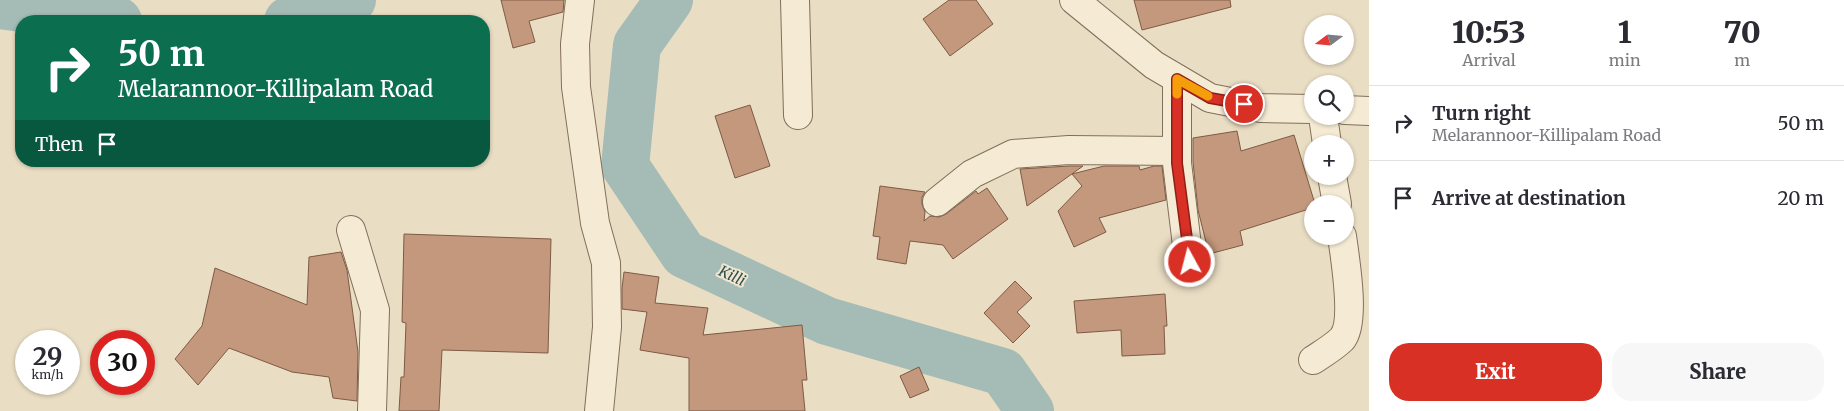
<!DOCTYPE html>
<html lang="en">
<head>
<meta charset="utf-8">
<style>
  :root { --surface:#fff; --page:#f7f7f7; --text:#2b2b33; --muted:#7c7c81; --line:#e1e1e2; --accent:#d93025 }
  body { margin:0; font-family:Merriweather,serif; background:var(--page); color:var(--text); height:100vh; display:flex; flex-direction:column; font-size:19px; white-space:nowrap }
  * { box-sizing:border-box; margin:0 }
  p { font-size:16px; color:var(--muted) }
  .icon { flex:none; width:28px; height:28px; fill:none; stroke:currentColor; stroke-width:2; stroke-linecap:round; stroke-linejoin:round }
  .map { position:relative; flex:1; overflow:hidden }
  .panel { display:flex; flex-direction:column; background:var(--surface); width:475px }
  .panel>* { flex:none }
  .hud { position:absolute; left:15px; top:15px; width:475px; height:152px; border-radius:20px; box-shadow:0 1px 4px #0004; background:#0b6e4f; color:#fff; overflow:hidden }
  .needle { width:32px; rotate:254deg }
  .controls { position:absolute; left:1304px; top:15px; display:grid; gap:10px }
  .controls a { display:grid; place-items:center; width:50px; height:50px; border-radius:50%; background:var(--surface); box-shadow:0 1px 4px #0004; font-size:25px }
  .speed { position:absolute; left:15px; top:330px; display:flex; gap:10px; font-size:25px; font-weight:700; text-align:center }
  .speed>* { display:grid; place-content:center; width:65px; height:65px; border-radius:50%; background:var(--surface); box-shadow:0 1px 4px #0004; line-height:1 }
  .speed small { font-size:12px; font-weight:400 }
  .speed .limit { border:8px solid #d22; background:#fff; color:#111 }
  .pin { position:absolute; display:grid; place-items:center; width:42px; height:42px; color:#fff; margin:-21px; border:2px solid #fff; border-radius:50%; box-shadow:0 1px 5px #0007 }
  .me { position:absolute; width:55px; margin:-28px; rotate:353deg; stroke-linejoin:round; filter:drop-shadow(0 0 4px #0008) }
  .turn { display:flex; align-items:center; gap:18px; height:105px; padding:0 20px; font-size:22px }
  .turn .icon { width:65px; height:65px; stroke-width:2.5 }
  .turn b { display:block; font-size:35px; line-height:42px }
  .then { display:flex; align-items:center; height:48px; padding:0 20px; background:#0003; gap:10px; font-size:19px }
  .eta { display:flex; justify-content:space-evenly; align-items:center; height:85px; text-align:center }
  .eta b { font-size:30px; font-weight:800; line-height:35px }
  .action { display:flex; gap:10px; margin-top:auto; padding:10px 20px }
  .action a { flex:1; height:58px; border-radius:20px; background:var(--accent); color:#fff; font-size:20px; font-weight:800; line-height:58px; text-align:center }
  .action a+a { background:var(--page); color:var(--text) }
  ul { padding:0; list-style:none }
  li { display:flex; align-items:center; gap:15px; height:75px; padding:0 20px; border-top:1px solid var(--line) }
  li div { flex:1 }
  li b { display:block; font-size:19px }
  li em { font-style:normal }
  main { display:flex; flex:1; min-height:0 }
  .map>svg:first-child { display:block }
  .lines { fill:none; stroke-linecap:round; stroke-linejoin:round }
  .river { stroke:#a4bcb5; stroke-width:48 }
  .building { fill:#c4987c; stroke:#7e5a44 }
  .minor-casing { stroke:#816f5b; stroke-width:30 }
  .minor { stroke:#f5ebd5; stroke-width:28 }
  .route-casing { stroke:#8d1f18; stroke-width:12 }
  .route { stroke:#d93025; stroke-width:9 }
  .slow { stroke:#f59e0b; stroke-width:9 }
  .labels { text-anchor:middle; stroke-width:4; stroke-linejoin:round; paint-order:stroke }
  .water-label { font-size:15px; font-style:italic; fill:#2f514e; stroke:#f1e7d1 }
</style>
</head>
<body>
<main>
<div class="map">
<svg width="1369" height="411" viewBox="0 0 1369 411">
  <rect width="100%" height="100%" fill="#e9ddc3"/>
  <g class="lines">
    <g class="river">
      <path d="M 669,0 L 637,45 L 625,166 L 684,254 L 827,321 L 1003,372 L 1030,411"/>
      <path d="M 0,5 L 118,21"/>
      <path d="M 288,21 L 352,0"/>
    </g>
  </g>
  <g class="building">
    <path d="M 501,0 L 564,0 L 563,12 L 529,21 L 535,42 L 513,48 Z"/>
    <path d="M 949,0 L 976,0 L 993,24 L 950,56 L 923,19 Z"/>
    <path d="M 1134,0 L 1230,0 L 1231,7 L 1142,30 Z"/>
    <path d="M 750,105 L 770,166 L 735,178 L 715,116 Z"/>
    <path d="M 1237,131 L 1241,151 L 1294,135 L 1315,204 L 1312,204 L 1312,208 L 1240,231 L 1243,245 L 1209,254 L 1198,210 L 1193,162 L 1193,138 Z"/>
    <path d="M 1069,166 L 1083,166 L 1027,206 L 1020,169 Z"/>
    <path d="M 1104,166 L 1139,166 L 1140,170 L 1154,166 L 1162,166 L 1166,200 L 1099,218 L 1106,232 L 1074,247 L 1058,211 L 1082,186 L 1072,174 Z"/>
    <path d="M 880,186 L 925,192 L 922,197 L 922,204 L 925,212 L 924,221 L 930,216 L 939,217 L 946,214 L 976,191 L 978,194 L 987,188 L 1008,219 L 953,259 L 943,245 L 910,241 L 906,264 L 877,259 L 880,237 L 873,236 Z"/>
    <path d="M 404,234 L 551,239 L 548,353 L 442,350 L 439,411 L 399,411 L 401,377 L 404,377 L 406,323 L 402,322 Z"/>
    <path d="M 341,252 L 347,270 L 358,352 L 357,401 L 333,398 L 329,377 L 292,372 L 229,348 L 198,385 L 175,359 L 202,326 L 215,268 L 307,305 L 309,257 Z"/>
    <path d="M 624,272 L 659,277 L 655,303 L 708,308 L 703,335 L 802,325 L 807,380 L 802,380 L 805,411 L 689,411 L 689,358 L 640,350 L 647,312 L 622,309 L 622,288 Z"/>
    <path d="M 1015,281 L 1032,298 L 1017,312 L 1030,326 L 1013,343 L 984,313 Z"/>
    <path d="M 1165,294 L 1167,326 L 1164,326 L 1165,354 L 1122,356 L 1121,330 L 1077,333 L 1074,301 Z"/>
    <path d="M 919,367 L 929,390 L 910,398 L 900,376 Z"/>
  </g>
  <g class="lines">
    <defs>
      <g id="minor">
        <path d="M 580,0 L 575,44 L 576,87 L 595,223 L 606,263 L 607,327 L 599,411"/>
        <path d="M 795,0 L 798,115"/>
        <path d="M 1074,0 L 1154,65 L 1210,98 L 1261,108 L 1312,109"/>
        <path d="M 1177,79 L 1177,163 L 1189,262"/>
        <path d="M 1345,110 L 1369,111"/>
        <path d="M 1323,116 L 1327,144"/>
        <path d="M 1332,176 L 1337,204"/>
        <path d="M 937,202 L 972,174 L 1013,154 L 1069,150 L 1177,151"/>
        <path d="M 351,230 L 375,310 L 372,411"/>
        <path d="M 1313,360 C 1322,354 1334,347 1342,339 C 1356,323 1345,258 1342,236"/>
      </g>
    </defs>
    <use href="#minor" class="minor-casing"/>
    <use href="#minor" class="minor"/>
  </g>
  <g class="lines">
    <defs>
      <path id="route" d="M 1190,262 L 1177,163 L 1177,79 L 1210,98 L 1244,104"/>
    </defs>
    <use href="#route" class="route-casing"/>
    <use href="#route" class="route"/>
    <path class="slow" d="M 1177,94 L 1177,79 L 1208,96"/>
  </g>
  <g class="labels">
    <g class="water-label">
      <text transform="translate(732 276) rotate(25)" y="5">Killi</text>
    </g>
  </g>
</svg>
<div class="controls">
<a><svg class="needle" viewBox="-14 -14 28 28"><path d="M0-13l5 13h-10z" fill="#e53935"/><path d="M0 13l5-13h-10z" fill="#7c7c81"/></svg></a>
<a><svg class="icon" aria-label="search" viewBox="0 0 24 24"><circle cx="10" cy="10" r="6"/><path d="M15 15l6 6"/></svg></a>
<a>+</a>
<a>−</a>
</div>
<div class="speed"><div>29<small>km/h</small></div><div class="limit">30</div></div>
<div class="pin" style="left:1244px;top:104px;background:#d93025"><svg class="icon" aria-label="arrive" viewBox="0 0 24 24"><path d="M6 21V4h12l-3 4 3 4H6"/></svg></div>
<svg class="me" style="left:1190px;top:262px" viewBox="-20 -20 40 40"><circle r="17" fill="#d93025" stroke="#fff" stroke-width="3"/><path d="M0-11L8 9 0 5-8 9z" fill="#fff"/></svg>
<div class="hud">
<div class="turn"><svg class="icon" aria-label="right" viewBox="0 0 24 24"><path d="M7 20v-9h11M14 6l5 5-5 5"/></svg><div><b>50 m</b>Melarannoor-Killipalam Road</div></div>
<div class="then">Then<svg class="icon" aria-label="arrive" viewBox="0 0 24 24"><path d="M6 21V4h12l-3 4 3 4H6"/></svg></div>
</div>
</div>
<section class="panel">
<div class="eta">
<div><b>10:53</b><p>Arrival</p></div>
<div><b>1</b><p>min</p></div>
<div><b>70</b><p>m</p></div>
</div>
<ul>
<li><svg class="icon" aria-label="right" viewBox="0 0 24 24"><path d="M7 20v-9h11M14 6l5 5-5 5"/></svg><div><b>Turn right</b><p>Melarannoor-Killipalam Road</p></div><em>50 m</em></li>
<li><svg class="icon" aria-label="arrive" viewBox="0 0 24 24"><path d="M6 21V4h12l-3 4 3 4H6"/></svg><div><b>Arrive at destination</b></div><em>20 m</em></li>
</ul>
<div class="action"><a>Exit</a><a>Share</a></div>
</section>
</main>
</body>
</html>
